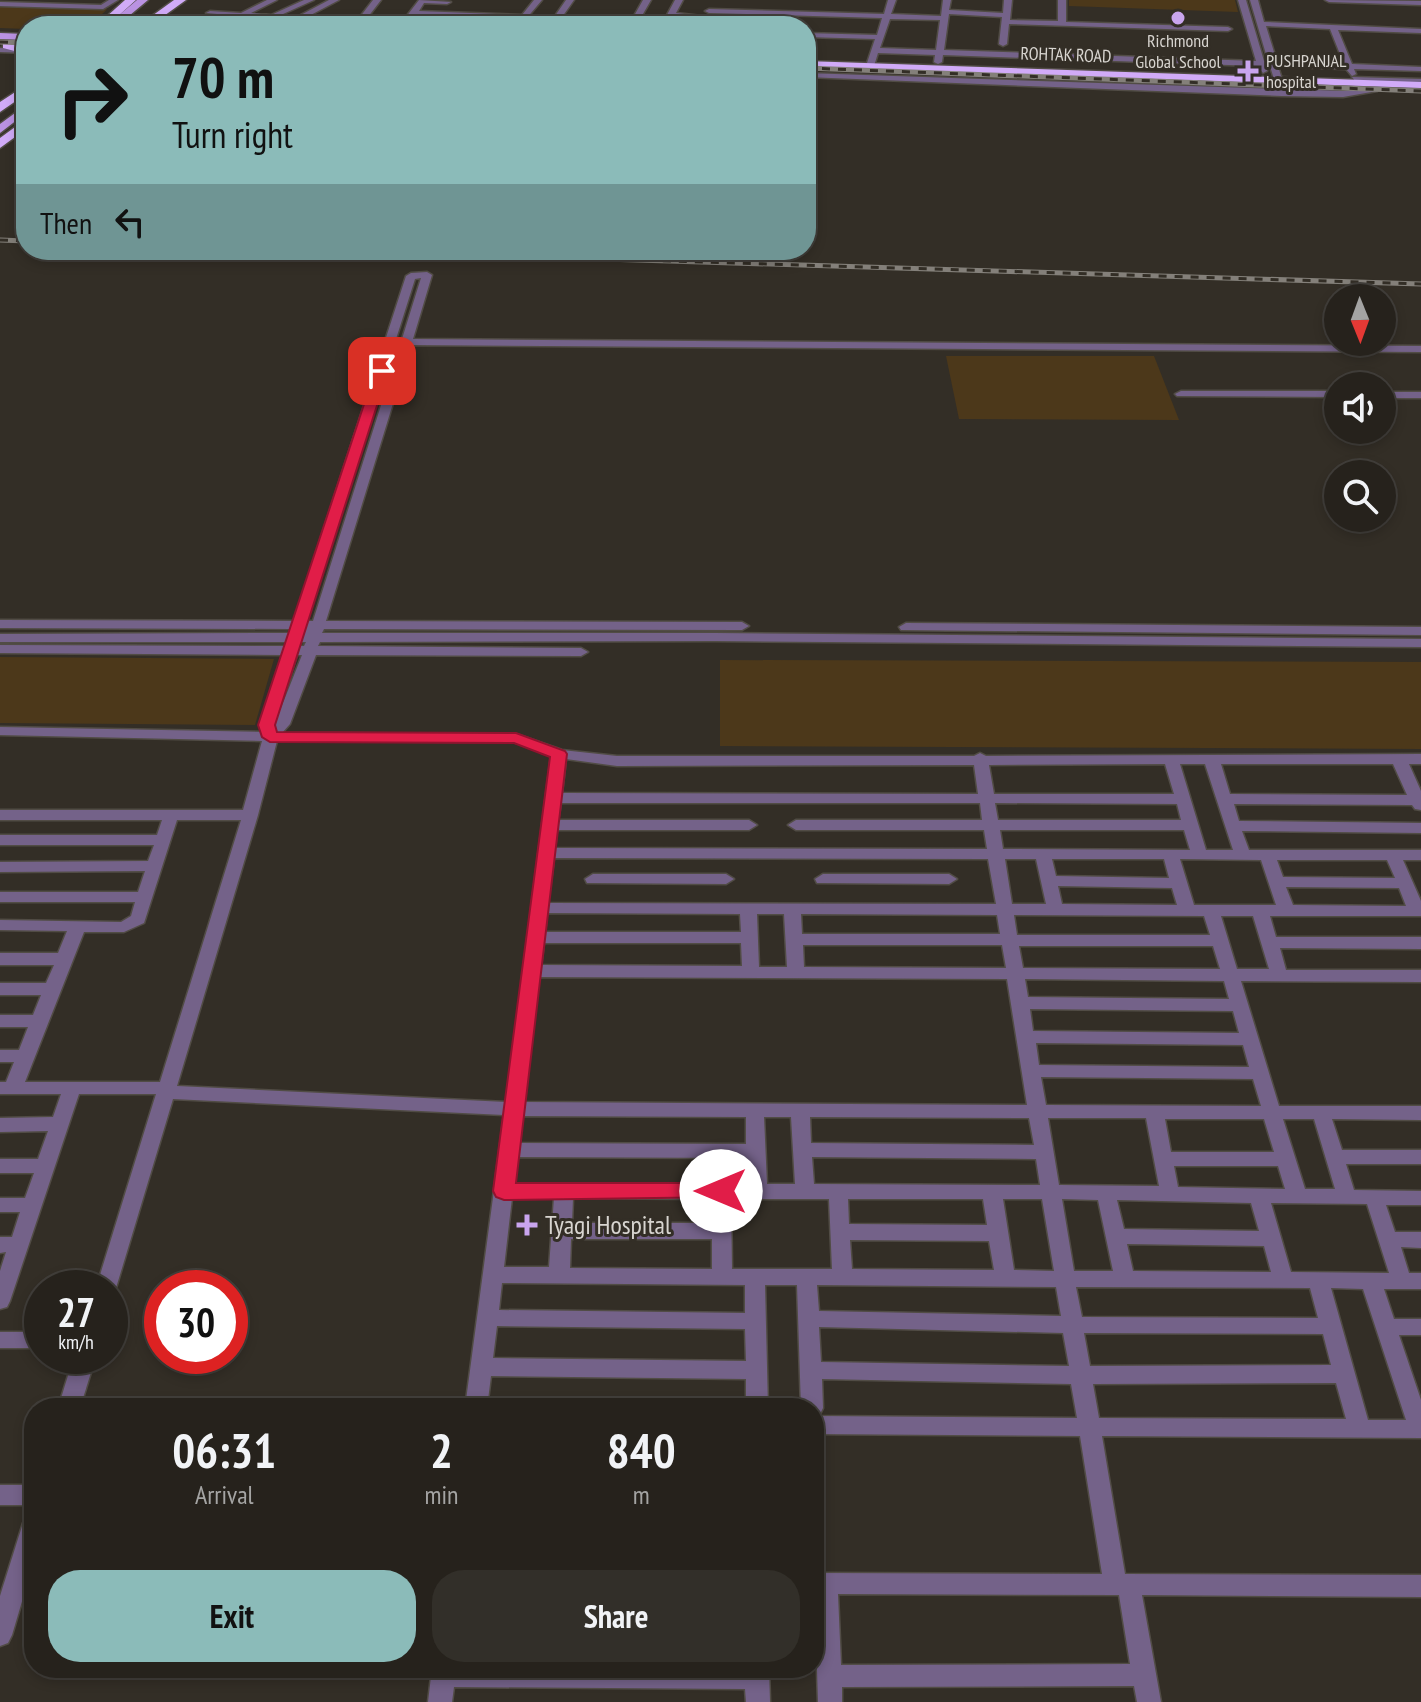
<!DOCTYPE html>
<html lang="en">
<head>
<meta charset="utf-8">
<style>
  :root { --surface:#26221c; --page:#322f29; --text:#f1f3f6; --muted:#a4a4a3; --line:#423f3b; --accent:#8bbbb9 }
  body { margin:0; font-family:"PT Sans Narrow",sans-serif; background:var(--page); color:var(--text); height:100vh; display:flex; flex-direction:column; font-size:30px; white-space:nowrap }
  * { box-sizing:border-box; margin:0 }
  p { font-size:26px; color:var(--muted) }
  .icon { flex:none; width:44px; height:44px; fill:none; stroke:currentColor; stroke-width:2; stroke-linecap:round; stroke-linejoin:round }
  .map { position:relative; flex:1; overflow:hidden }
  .details { position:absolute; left:24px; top:1398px; width:800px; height:280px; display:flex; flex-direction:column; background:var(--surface); border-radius:32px; box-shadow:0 4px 12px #0003,0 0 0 2px var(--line) }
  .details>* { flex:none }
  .top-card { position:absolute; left:16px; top:16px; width:800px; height:244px; border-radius:32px; box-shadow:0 4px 12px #0003,0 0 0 2px var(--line); background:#8bbbb9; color:#111; overflow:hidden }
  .needle { width:52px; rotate:179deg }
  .fabs { position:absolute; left:1324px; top:284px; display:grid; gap:16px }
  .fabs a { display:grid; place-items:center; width:72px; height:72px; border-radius:50%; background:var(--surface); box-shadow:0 4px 12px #0003,0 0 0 2px var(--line); font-size:40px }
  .speed { position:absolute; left:24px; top:1270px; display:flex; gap:16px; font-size:40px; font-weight:700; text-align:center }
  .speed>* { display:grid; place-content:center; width:104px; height:104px; border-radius:50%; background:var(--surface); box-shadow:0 4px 12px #0003,0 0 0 2px var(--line); line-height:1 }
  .speed small { font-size:20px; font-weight:400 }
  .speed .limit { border:12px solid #d22; background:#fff; color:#111 }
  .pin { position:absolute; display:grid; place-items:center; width:68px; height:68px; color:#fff; margin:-34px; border-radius:16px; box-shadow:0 4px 12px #0006 }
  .me { position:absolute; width:88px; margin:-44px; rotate:270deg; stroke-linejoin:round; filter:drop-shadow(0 0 6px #0008) }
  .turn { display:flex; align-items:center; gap:28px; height:168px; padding:0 24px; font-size:36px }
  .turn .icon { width:104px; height:104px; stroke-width:2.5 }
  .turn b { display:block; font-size:56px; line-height:68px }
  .then { display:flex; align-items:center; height:76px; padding:0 24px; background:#0003; gap:16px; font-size:30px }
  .eta { display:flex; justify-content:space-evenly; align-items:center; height:136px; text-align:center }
  .eta b { font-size:48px; font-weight:700; line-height:56px }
  .cta { display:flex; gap:16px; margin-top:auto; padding:16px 24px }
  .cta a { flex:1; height:92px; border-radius:32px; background:var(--accent); color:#111; font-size:32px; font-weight:700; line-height:92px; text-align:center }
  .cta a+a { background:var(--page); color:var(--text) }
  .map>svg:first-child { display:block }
  .green { fill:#4c381a }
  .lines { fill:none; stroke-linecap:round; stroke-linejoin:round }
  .minor-casing { stroke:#514c45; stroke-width:3 }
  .major-casing { stroke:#514c45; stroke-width:3 }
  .highway-casing { stroke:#514c45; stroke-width:3 }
  .minor { fill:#746289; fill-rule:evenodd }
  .major { fill:#ba92e2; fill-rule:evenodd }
  .highway { fill:#d1abf8; fill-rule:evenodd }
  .rail-casing { stroke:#84807a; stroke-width:5 }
  .rail { stroke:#332e26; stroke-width:3; stroke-dasharray:8; stroke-linecap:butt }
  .route { fill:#e11d48; stroke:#92132f; stroke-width:2 }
  .poi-dot { fill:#c9a5ee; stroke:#332e26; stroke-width:3 }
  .labels { text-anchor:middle; stroke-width:6; stroke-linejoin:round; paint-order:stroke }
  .far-poi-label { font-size:18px; fill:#d8d5d0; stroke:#332e26 }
  .far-street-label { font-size:18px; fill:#d8d5d0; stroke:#332e26 }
  .near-poi-label { font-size:26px; fill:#d8d5d0; stroke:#332e26; text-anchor:start }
</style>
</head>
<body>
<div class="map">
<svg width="1421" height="1702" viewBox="0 0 1421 1702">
  <rect width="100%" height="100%" fill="#332e26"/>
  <g class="green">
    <path d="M 1069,0 L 1235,0 L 1238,12 L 1069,6 Z"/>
    <path d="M 0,5 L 107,9 C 88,32 54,26 26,26 L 26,29 L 0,28 Z"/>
    <path d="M 946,356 L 1154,356 L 1179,420 L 959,419 Z"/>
    <path d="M 0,657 L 274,659 L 255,725 L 0,723 Z"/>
    <path d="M 720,660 L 1421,662 L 1421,749 L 720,746 Z"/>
  </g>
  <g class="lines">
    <defs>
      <g id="minor">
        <path d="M 109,0 L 118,0 L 103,9 L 0,6 L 0,2 L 101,5 Z"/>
        <path d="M 267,0 L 277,0 L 251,13 L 271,15 L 304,0 L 314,0 L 272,19 L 206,13 L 210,11 L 241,13 Z"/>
        <path d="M 329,0 L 339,0 L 290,26 L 280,26 Z"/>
        <path d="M 373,0 L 381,0 L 361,26 L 353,26 Z"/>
        <path d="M 419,0 L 451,2 L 447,4 L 424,3 L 419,11 L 522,15 L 534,0 L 542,0 L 520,26 L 515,24 L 519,19 L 415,15 L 407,26 L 399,26 Z"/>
        <path d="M 566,0 L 574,0 L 560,20 L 630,23 L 643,0 L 651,0 L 636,26 L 548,26 Z"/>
        <path d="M 675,0 L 683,0 L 676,13 L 710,17 L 706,19 L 673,17 L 669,26 L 661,26 Z"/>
        <path d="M 888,0 L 896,0 L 891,14 L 941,16 L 943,0 L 951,0 L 949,10 L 1003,13 L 1004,0 L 1012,0 L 1010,20 L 1058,21 L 1058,0 L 1066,0 L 1066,22 L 1228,27 L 1232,29 L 1228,31 L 1009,24 L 1007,44 L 1003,46 L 999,44 L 1002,17 L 949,14 L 944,50 L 1256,61 L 1238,0 L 1246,0 L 1264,61 L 1268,61 L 1250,0 L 1258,0 L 1264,22 L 1421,29 L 1421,33 L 1338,30 L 1352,64 L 1421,67 L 1421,71 L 1354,69 L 1356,74 L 1352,76 L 1346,69 L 1286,67 L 1289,63 L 1344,64 L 1330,29 L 1266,26 L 1277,62 L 1280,64 L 1278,66 L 1285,89 L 1343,91 L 1373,88 L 1377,91 L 1343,97 L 1282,96 L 806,77 L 806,73 L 1277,89 L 1270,66 L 1266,66 L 1267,71 L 1263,73 L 1257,66 L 943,55 L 942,62 L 938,64 L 934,62 L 935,55 L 878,53 L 874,66 L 870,68 L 866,66 L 875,39 L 806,37 L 806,33 L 877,35 L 882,18 L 709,13 L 705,11 L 709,9 L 884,14 ZM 890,19 L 940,20 L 936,50 L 880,48 Z"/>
        <path d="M 1325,0 L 1421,1 L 1421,5 L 1329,2 Z"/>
        <path d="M 152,18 L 241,20 L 249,23 L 248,26 L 240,26 L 149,22 Z"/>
        <path d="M 703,20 L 749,21 L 753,23 L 749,25 L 700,24 Z"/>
        <path d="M 0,48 L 26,49 L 26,53 L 0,52 Z"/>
        <path d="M 1352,77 L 1421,79 L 1421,83 L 1355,81 Z"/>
        <path d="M 427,272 L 432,275 L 413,339 L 1421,346 L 1421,352 L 411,345 L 326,621 L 742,622 L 749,626 L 742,630 L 324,629 L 322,633 L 715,633 L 1421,639 L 1421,647 L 715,641 L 320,642 L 318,646 L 581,648 L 588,652 L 581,656 L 316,655 L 290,724 L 282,733 L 516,734 L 562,750 L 617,756 L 974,756 L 980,753 L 986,756 L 1421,754 L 1421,764 L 1409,764 L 1421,791 L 1421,810 L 1415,809 L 1412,805 L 1234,804 L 1239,821 L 1421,823 L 1421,833 L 1242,831 L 1249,850 L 1421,850 L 1421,860 L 1403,860 L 1421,901 L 1421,916 L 1270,916 L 1276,937 L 1421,937 L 1421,949 L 1280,948 L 1286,970 L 1421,970 L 1421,982 L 1241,981 L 1279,1106 L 1421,1106 L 1421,1120 L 1332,1119 L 1342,1150 L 1421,1150 L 1421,1164 L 1346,1164 L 1354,1190 L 1421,1191 L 1421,1205 L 1386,1205 L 1395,1232 L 1421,1232 L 1421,1248 L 1401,1247 L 1409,1273 L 1421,1273 L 1421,1289 L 1384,1289 L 1394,1319 L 1421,1319 L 1421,1335 L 1399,1335 L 1421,1400 L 1421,1438 L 1102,1436 L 1125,1574 L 1421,1575 L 1421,1597 L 1142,1595 L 1161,1702 L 1137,1702 L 1134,1686 L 842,1687 L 842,1702 L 818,1702 L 814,1573 L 1102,1574 L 1080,1436 L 814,1434 L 814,1408 L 801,1408 L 797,1285 L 765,1285 L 768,1408 L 746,1408 L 746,1379 L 491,1376 L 487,1408 L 465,1408 L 504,1115 L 173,1099 L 116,1288 L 110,1295 L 110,1288 L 96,1288 L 156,1094 L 79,1094 L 10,1301 L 7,1307 L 0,1309 L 0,1271 L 6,1252 L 0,1253 L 0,1237 L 12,1237 L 20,1212 L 0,1212 L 0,1198 L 25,1198 L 34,1173 L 0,1173 L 0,1159 L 38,1159 L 48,1131 L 0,1132 L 0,1118 L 53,1117 L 61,1094 L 0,1094 L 0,1082 L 6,1082 L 14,1062 L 0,1062 L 0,1050 L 19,1050 L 28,1027 L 0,1027 L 0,1015 L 33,1015 L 41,995 L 0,995 L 0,983 L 46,983 L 54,965 L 0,965 L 0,953 L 58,953 L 67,931 L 0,930 L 0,920 L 121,922 L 131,916 L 135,902 L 0,902 L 0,892 L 138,892 L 145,871 L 0,872 L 0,862 L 148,861 L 154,845 L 0,845 L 0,835 L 157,835 L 162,820 L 0,820 L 0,810 L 243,810 L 262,741 L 0,735 L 0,727 L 263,732 L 260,725 L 283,655 L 0,653 L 0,645 L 285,646 L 287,642 L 0,642 L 0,634 L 289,633 L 291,629 L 0,628 L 0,620 L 294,621 L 406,276 L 411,273 ZM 421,278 L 402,339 L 396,339 L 415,279 ZM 395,344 L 400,345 L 313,621 L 307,621 ZM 301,642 L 306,642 L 304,646 L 299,646 ZM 297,655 L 302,655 L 275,723 ZM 277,741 L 514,742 L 551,756 L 506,1102 L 177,1086 L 258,815 ZM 566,759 L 617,766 L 974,765 L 978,794 L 562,793 ZM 1165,764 L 1174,794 L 994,794 L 989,765 ZM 1180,764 L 1205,764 L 1233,850 L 1206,850 ZM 1221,764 L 1393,764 L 1407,795 L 1230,794 ZM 561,803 L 980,803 L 982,820 L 796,820 L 788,825 L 796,830 L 984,830 L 987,849 L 555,848 L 557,830 L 749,830 L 757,825 L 749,820 L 558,820 ZM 995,803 L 1177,804 L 1181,820 L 998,820 ZM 177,820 L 241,820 L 160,1082 L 25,1082 L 84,932 L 124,932 L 144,923 ZM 1000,830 L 1184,830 L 1190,850 L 1003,849 ZM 554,858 L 988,859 L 996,904 L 548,903 ZM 1005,859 L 1036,859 L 1046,904 L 1012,904 ZM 1052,859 L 1164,859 L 1169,878 L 1056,876 ZM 1180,859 L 1261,860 L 1276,905 L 1194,905 ZM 1277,860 L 1387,860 L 1395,878 L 1283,877 ZM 1058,886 L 1172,888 L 1177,905 L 1062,904 ZM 1286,887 L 1399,888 L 1406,906 L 1293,905 ZM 547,913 L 740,914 L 741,932 L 545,932 ZM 757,914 L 784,914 L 787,967 L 759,967 ZM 801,914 L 997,915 L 1000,934 L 802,934 ZM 1014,915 L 1204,916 L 1210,935 L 1017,935 ZM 1221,916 L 1253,916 L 1269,969 L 1237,969 ZM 544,943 L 741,943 L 742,966 L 541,965 ZM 803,945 L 1002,945 L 1006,968 L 804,967 ZM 1019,946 L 1213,946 L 1220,969 L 1023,968 ZM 539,977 L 1007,979 L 1027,1105 L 524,1102 ZM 1025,979 L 1224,981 L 1229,999 L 1028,997 ZM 1030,1009 L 1233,1011 L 1239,1033 L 1033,1031 ZM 1036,1043 L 1243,1045 L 1249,1067 L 1039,1065 ZM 1041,1077 L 1253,1079 L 1261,1106 L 1046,1105 ZM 522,1116 L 746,1117 L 746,1144 L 519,1143 ZM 764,1117 L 791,1117 L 795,1184 L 767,1184 ZM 810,1117 L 1029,1118 L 1034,1145 L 811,1143 ZM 1048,1118 L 1146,1118 L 1159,1186 L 1059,1185 ZM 1165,1119 L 1264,1119 L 1274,1152 L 1171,1152 ZM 1283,1119 L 1314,1119 L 1335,1189 L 1305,1189 ZM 517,1157 L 747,1158 L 747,1184 L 514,1184 ZM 812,1157 L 1036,1159 L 1040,1185 L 814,1184 ZM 1174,1166 L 1278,1166 L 1285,1189 L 1178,1187 ZM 512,1198 L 554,1198 L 549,1267 L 504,1267 ZM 573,1198 L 711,1199 L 712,1223 L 572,1223 ZM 731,1199 L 829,1199 L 832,1269 L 732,1269 ZM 848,1199 L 983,1199 L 987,1225 L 849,1224 ZM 1003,1199 L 1042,1199 L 1054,1271 L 1014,1270 ZM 1062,1199 L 1098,1200 L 1113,1271 L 1074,1271 ZM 1117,1200 L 1251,1203 L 1259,1231 L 1124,1229 ZM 1271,1203 L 1367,1204 L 1389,1273 L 1291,1272 ZM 571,1239 L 712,1239 L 712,1269 L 570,1268 ZM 850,1240 L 989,1241 L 994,1270 L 852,1269 ZM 1127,1244 L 1264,1246 L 1271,1272 L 1133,1271 ZM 502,1283 L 745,1285 L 745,1313 L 499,1310 ZM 817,1285 L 1056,1287 L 1061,1316 L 819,1311 ZM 1076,1287 L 1310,1288 L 1318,1318 L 1082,1317 ZM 1331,1288 L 1363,1289 L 1406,1420 L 1368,1420 ZM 497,1326 L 745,1329 L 746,1361 L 493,1358 ZM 819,1327 L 1063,1333 L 1069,1366 L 821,1362 ZM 1084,1333 L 1323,1334 L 1331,1365 L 1090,1366 ZM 822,1379 L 1071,1384 L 1077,1418 L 815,1416 L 820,1414 L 823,1408 ZM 1336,1383 L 1346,1419 L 1099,1418 L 1093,1384 ZM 838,1594 L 1119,1595 L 1130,1664 L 841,1665 Z"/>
        <path d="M 1181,391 L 1338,391 L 1338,397 L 1177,396 L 1175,394 Z"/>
        <rect x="1382" y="392" width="39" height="6"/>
        <path d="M 906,623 L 1421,627 L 1421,635 L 901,630 L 899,627 Z"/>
        <path d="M 593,874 L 726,874 L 734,879 L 726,884 L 587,883 L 585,879 Z"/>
        <path d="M 823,874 L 949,874 L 957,879 L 949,884 L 817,883 L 815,879 Z"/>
        <rect x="0" y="1332" width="42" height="16"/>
        <path d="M 74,1356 L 96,1356 L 80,1408 L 58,1408 Z"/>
        <rect x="0" y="1485" width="34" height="20"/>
        <path d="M 34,1513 L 34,1561 L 12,1635 L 8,1643 L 0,1646 L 0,1596 L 23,1523 L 26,1516 Z"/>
        <path d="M 432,1668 L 769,1668 L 770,1702 L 746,1702 L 745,1689 L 454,1687 L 452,1702 L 428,1702 Z"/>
      </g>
      <g id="major">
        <path d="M 137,0 L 148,0 L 117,26 L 106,26 Z"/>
        <path d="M 0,33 L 26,34 L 26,40 L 0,39 Z"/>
        <path d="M 26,105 L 26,113 L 0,133 L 0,124 Z"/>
      </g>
      <g id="highway">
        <path d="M 125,0 L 136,0 L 107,26 L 96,26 Z"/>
        <path d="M 174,0 L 186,0 L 150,26 L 138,26 Z"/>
        <path d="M 7,43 L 26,48 L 26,54 L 3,48 L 3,44 Z"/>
        <path d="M 806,61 L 1421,82 L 1421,88 L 806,67 Z"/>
        <path d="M 26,85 L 26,94 L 0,112 L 0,102 Z"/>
        <path d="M 26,119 L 26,129 L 0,148 L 0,138 Z"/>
      </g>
    </defs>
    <use href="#minor" class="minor-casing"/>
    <use href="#major" class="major-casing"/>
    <use href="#highway" class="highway-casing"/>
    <use href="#minor" class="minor"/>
    <use href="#major" class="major"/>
    <use href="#highway" class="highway"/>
    <defs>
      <g id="rail">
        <path d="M 0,42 L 26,43"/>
        <path d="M 806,68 L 1421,91"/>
        <path d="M 0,240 L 26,241"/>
        <path d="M 311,250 L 1421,284"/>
      </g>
    </defs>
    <use href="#rail" class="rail-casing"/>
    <use href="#rail" class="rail"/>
  </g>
  <path class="route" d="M 382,368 L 388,371 L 275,725 L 277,732 L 516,733 L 565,751 L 567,754 L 516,1183 L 721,1183 L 729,1186 L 732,1191 L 729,1197 L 504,1200 L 496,1197 L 493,1191 L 550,757 L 514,743 L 270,742 L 262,737 L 258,725 L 375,371 Z"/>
  <g class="poi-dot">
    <circle cx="1178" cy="18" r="8"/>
    <path d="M1244 59h8v8h8v8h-8v8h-8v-8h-8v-8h8z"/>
    <path d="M523 1213h8v8h8v8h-8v8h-8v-8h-8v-8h8z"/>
  </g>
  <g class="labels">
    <g class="far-poi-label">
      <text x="1178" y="47">Richmond<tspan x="1178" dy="21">Global School</tspan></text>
      <text x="1266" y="67" text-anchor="start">PUSHPANJAL<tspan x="1266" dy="21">hospital</tspan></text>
    </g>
    <g class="far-street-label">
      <text transform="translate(1066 55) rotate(2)" y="6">ROHTAK ROAD</text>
    </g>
    <g class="near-poi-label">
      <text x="545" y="1234">Tyagi Hospital</text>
    </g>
  </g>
</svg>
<div class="fabs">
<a><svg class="needle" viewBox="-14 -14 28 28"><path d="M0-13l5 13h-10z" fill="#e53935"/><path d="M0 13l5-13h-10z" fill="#a4a4a3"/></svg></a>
<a><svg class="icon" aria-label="sound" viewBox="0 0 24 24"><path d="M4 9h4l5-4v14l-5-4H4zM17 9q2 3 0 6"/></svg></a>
<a><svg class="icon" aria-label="search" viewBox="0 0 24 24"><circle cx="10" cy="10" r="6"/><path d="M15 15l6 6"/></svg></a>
</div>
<div class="speed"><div>27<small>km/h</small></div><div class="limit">30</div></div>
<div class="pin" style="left:382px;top:371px;background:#d93025"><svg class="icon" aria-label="arrive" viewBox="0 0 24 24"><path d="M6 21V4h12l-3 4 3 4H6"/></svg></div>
<svg class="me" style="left:721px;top:1191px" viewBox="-20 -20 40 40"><circle r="19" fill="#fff"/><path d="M0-13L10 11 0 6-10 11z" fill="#e11d48"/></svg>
<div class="top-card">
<div class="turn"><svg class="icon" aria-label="right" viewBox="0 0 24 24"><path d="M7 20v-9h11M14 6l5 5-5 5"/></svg><div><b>70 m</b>Turn right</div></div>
<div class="then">Then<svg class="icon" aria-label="left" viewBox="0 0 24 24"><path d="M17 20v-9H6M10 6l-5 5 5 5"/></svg></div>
</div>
<section class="details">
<div class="eta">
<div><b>06:31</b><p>Arrival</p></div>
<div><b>2</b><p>min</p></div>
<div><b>840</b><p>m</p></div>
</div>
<div class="cta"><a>Exit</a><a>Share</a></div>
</section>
</div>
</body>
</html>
